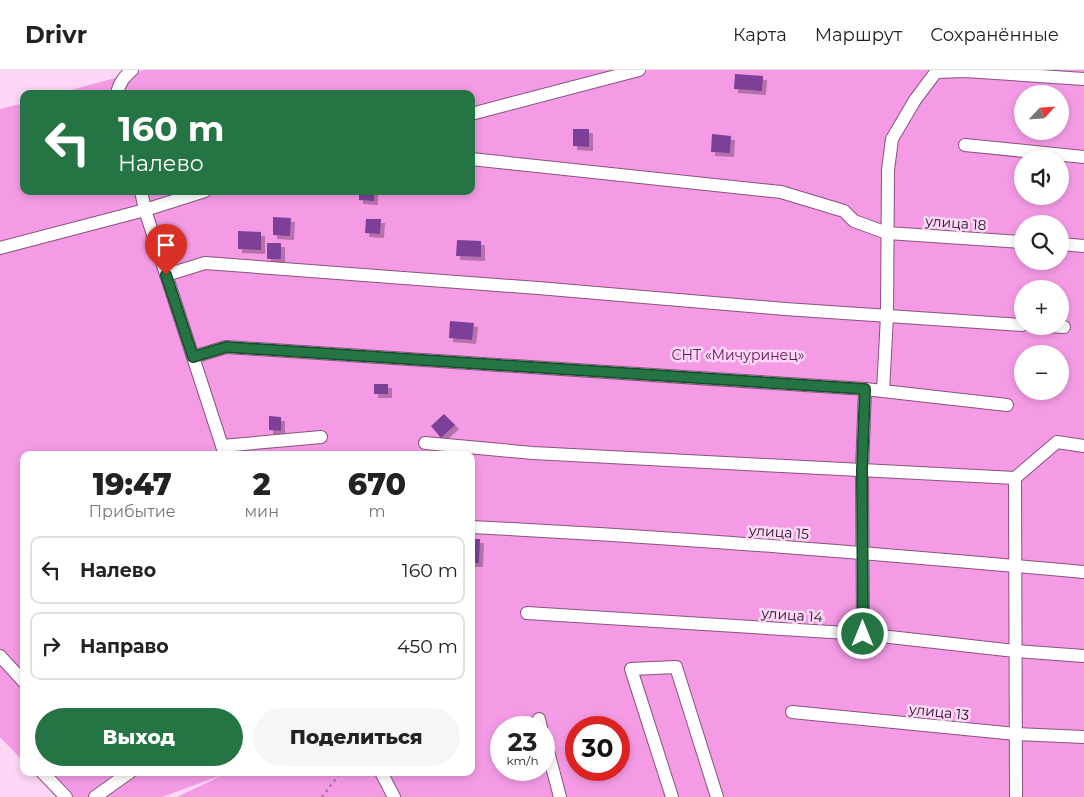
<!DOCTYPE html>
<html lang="ru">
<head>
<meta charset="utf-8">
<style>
  :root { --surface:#fff; --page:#f6f6f6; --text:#222; --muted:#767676; --line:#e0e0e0; --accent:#247444 }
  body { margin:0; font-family:Montserrat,sans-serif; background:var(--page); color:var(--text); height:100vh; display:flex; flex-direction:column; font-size:19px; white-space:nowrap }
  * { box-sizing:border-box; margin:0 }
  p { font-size:16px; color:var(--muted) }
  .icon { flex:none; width:28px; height:28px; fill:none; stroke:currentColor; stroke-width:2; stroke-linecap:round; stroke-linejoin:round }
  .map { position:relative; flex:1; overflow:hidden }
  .sheet { position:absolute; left:20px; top:381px; width:455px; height:325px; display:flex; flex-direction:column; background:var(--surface); border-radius:10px; box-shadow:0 2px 8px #0003 }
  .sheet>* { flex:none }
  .banner { position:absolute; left:20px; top:20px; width:455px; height:105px; border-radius:10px; box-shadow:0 2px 8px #0003; background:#247444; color:#fff; overflow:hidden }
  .needle { width:32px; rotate:64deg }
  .fabs { position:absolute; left:1014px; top:15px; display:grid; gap:10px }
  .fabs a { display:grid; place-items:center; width:55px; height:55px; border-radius:50%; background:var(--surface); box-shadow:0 2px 8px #0003; font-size:25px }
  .speed { position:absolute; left:490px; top:646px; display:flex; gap:10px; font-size:25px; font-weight:700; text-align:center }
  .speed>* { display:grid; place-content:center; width:65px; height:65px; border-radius:50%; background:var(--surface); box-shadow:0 2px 8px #0003; line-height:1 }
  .speed small { font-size:12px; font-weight:400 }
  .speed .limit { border:8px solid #d22; background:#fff; color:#111 }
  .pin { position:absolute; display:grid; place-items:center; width:42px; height:42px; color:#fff; margin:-51px -21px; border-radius:50% 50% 50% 0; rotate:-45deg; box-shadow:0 0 5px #0007 }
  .pin .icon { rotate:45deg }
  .me { position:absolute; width:55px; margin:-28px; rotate:0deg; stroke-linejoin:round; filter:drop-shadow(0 0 4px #0008) }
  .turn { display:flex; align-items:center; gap:18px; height:105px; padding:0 15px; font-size:22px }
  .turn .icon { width:65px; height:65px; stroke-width:2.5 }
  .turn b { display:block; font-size:35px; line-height:42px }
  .eta { display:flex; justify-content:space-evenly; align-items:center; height:85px; text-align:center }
  .eta b { font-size:30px; font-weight:800; line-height:35px }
  .cta { display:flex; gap:10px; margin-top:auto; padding:10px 15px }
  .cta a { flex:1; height:58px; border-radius:30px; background:var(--accent); color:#fff; font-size:20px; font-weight:800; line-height:58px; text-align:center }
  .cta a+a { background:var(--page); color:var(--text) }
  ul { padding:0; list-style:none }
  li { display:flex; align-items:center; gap:15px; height:68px; margin:0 10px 8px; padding:0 5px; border:2px solid var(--line); border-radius:10px }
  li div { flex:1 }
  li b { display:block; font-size:19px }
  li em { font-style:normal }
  header { display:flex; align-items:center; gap:30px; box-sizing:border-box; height:70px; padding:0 25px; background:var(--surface); border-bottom:1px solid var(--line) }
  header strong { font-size:24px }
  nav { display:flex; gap:28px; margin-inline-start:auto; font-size:18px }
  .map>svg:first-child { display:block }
  .green { fill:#f59be6; fill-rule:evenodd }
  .building { fill:#7b3f98; filter:url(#shadow) }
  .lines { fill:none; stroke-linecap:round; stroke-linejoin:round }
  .minor-casing { stroke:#88527f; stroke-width:14 }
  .path { stroke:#94768e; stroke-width:2; stroke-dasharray:2.5 4; stroke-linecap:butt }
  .minor { stroke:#fff; stroke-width:12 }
  .route-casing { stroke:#174b2c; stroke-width:12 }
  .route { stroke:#247444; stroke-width:9 }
  .labels { text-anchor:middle; stroke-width:5; stroke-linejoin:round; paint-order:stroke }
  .street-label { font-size:14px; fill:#240e20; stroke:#fdd7f5 }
  .park-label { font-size:14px; fill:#65135c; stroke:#fdd7f5 }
</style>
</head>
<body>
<header>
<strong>Drivr</strong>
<nav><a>Карта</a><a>Маршрут</a><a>Сохранённые</a></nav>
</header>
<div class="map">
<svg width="1084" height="727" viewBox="0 0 1084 727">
  <defs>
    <filter id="shadow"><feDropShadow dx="4" dy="4" stdDeviation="0" flood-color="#0004"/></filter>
  </defs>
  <rect width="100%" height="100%" fill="#fdd7f5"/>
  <path class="green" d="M 145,0 L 1084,0 L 1084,727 L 177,727 L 225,704 L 162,727 L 56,727 L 33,703 L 471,702 L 471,385 L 24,385 L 24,692 L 0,667 L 0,39 L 24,33 L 24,121 L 471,121 L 471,24 L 56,24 ZM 1022,24 L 1060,24 L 1060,61 L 1022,61 ZM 1022,89 L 1060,89 L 1060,126 L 1022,126 ZM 1022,154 L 1060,154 L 1060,191 L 1022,191 ZM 1022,219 L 1060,219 L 1060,256 L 1022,256 ZM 1022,284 L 1060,284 L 1060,321 L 1022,321 ZM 501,658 L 544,658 L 544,700 L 501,700 ZM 576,658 L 619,658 L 619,700 L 576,700 Z"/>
  <g class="building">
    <path d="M 735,4 L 763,6 L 762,21 L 734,19 Z"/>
    <path d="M 573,59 L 589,59 L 589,77 L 573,76 Z"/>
    <path d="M 712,64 L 731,66 L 730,83 L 711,82 Z"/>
    <path d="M 359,121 L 374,121 L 374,131 L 359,130 Z"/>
    <path d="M 273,147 L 291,148 L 290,166 L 273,165 Z"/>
    <path d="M 366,149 L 381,149 L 380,164 L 365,163 Z"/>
    <path d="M 238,161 L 261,162 L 261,180 L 238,179 Z"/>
    <path d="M 457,170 L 481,171 L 481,187 L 456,186 Z"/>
    <rect x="267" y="173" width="14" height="16"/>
    <path d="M 450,251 L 474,253 L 472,270 L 449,268 Z"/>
    <rect x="374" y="314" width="14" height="10"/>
    <path d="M 444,344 L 455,355 L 441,368 L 431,356 Z"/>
    <path d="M 269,346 L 281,347 L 281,361 L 269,360 Z"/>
    <path d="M 471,469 L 480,469 L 479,493 L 471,493 Z"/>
  </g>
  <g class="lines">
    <defs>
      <g id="minor">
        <path d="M 117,24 C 119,13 124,7 132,0"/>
        <path d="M 471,44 L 639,0"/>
        <path d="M 965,75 L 1084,87"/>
        <path d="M 471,89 L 781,122 L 844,141 L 854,151 L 887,163 L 1022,172"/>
        <path d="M 141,121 L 145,140 L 225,385"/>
        <path d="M 1060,174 L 1084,176"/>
        <path d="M 0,178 L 145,140 L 205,121"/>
        <path d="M 166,205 L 205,193 L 538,218 L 785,239 L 1022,255"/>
        <path d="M 1046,256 L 1064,257"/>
        <path d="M 193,287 L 226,277 L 865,319 L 1007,335"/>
        <path d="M 883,321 L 887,246 L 888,100 L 892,69 L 915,30 L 936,2 L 966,1 L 1084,9"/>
        <path d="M 425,373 L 533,383 L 1015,408 L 1057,372 L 1084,376"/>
        <path d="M 222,376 L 321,367"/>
        <path d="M 1015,408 L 1016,727"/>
        <path d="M 471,457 C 676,467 880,484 1084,502"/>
        <path d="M 527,543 L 863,564 L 1015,581 L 1084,586"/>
        <path d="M 863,564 L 862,400 L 865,319"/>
        <path d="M 0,586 L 24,612"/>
        <path d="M 792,642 L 1016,664 L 1084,667"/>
        <path d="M 539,649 L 541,658"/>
        <path d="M 544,666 L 560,727"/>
        <path d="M 42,702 L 66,727"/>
        <path d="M 381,702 L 394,727"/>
        <path d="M 95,727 L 130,702"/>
        <path d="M 672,727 L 631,599 L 676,597 L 717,727"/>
      </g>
    </defs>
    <use href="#minor" class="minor-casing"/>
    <path class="path" d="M 322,727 L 341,702"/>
    <use href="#minor" class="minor"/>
  </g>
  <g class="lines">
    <defs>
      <path id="route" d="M 166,205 L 193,287 L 226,277 L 865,319 L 862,400 L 863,564"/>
    </defs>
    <use href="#route" class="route-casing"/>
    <use href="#route" class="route"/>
  </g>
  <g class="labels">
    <g class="street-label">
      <text transform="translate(956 153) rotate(4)" y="5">улица 18</text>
      <text transform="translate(779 462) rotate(4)" y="5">улица 15</text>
      <text transform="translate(792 545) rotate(4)" y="5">улица 14</text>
      <text transform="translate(939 642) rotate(6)" y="5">улица 13</text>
    </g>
    <g class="park-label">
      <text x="738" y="290">СНТ «Мичуринец»</text>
    </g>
  </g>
</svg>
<div class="fabs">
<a><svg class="needle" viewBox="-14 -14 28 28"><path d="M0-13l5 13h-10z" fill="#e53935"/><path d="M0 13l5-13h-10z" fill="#767676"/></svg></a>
<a><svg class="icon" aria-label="sound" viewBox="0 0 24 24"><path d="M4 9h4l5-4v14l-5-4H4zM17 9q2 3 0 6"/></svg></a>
<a><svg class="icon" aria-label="search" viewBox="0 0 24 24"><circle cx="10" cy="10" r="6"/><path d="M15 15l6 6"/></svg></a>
<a>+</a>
<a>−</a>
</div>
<div class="speed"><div>23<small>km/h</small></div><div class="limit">30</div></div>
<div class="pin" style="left:166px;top:205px;background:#d93025"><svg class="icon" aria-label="arrive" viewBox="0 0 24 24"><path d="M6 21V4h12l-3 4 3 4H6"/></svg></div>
<svg class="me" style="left:863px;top:564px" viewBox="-20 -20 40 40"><circle r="17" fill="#247444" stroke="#fff" stroke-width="3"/><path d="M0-11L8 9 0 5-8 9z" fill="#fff"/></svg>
<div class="banner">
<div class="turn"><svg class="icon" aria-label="left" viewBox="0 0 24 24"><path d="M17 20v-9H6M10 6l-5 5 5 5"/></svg><div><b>160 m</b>Налево</div></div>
</div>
<section class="sheet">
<div class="eta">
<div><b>19:47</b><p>Прибытие</p></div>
<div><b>2</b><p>мин</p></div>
<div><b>670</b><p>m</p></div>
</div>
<ul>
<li><svg class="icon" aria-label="left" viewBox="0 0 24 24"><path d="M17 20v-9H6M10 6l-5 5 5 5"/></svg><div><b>Налево</b></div><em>160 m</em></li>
<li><svg class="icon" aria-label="right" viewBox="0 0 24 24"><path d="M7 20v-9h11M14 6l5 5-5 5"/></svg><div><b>Направо</b></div><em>450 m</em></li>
</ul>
<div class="cta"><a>Выход</a><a>Поделиться</a></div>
</section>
</div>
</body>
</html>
